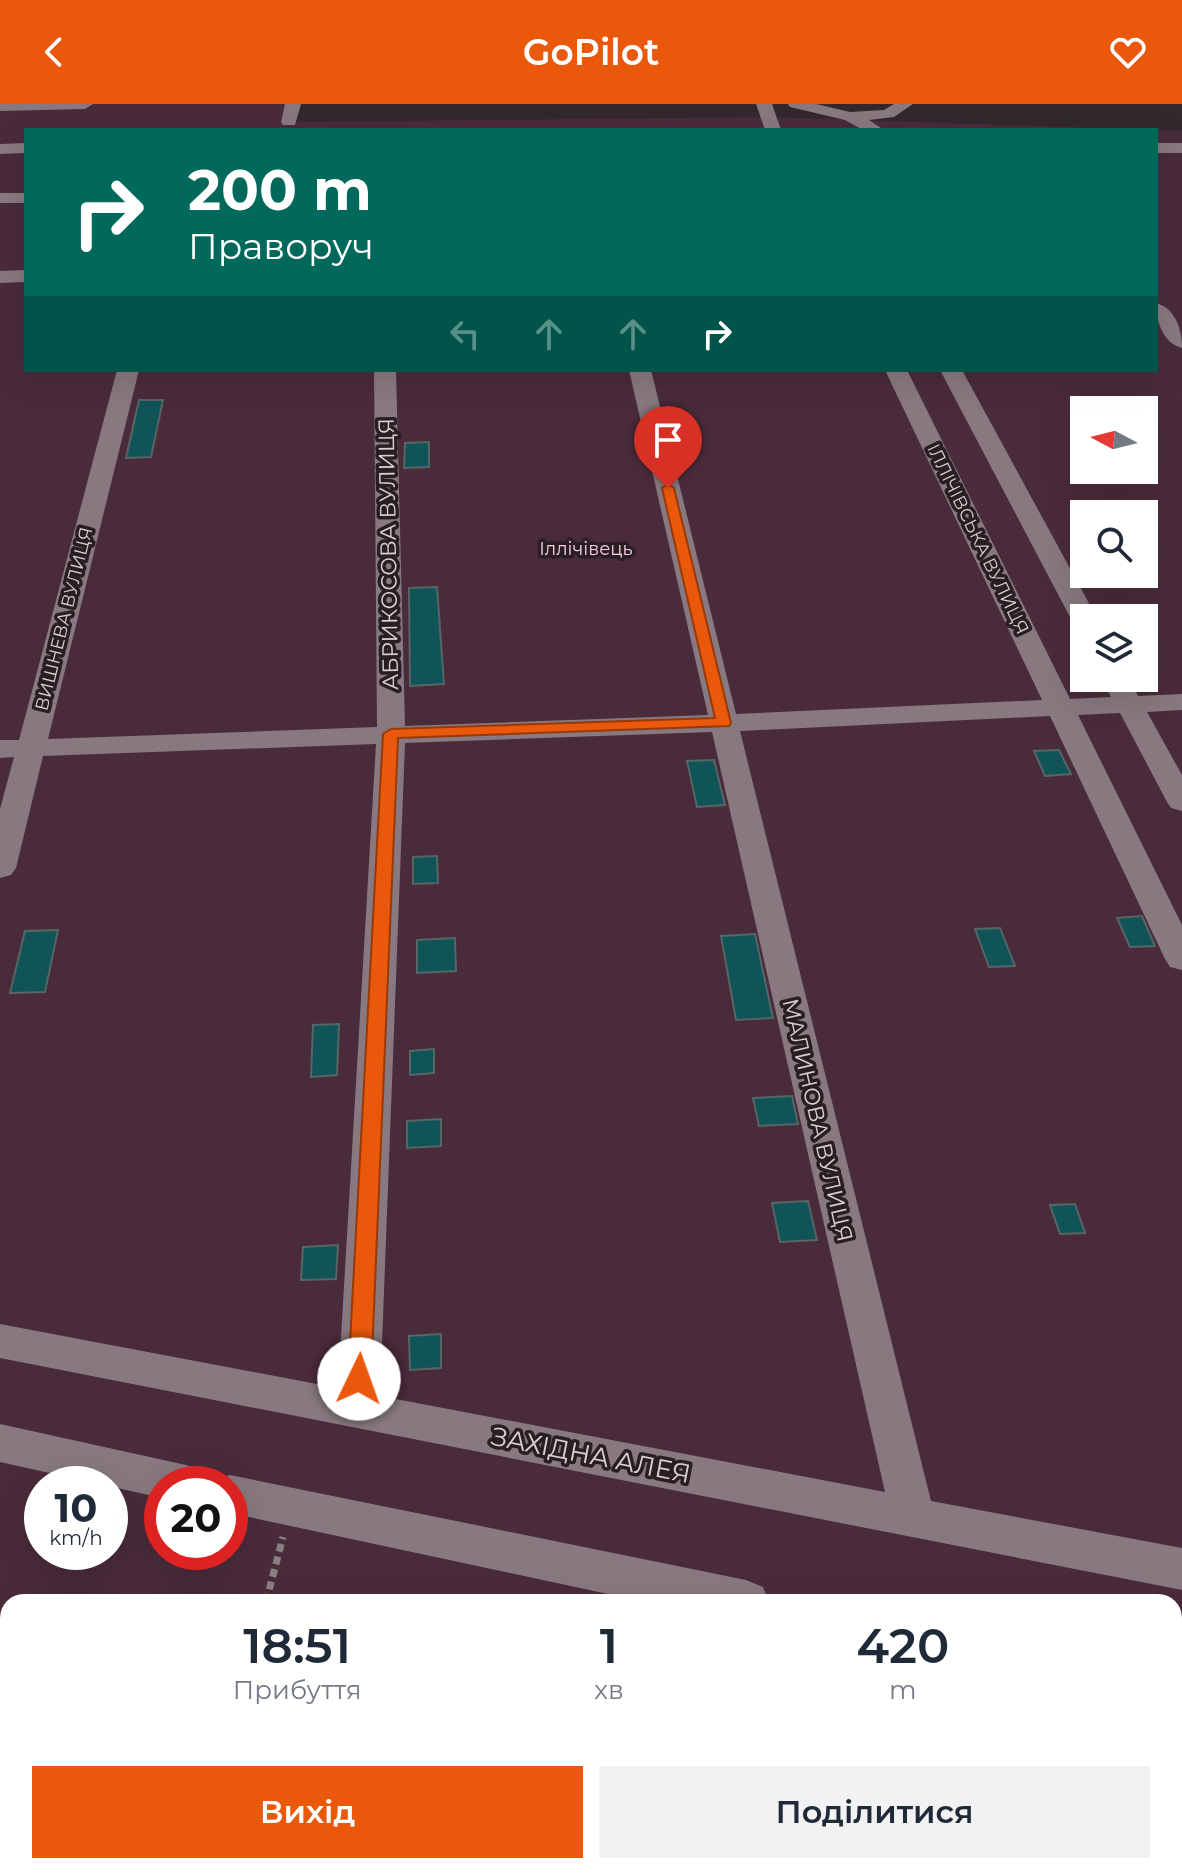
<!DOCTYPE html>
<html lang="uk">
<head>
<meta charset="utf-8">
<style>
  :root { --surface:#fff; --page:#f2f2f3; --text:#1f2937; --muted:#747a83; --accent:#ea580c }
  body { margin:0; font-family:Montserrat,sans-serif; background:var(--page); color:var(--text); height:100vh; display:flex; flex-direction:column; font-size:30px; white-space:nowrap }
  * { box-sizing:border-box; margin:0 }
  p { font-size:26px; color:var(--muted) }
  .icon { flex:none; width:44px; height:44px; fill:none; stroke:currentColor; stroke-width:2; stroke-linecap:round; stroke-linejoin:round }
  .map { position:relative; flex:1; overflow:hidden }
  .details { position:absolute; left:0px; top:1490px; width:1182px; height:280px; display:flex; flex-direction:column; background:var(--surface); border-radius:24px 24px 0 0; box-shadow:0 8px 32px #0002 }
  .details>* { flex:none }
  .top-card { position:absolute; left:24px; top:24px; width:1134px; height:244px; border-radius:0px; box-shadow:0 8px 32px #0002; background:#00695c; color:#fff; overflow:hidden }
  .needle { width:52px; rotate:277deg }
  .controls { position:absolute; left:1070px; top:292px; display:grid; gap:16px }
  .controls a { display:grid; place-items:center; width:88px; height:88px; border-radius:0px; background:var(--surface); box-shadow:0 8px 32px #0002; font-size:40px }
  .speed { position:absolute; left:24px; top:1362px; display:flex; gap:16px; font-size:40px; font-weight:700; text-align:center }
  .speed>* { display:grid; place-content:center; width:104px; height:104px; border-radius:50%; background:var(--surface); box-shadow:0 8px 32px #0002; line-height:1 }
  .speed small { font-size:20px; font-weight:400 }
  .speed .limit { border:12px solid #d22; background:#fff; color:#111 }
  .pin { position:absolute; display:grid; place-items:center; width:68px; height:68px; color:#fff; margin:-82px -34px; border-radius:50% 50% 50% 0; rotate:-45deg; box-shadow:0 0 8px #0007 }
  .pin .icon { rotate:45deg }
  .me { position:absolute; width:88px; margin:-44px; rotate:3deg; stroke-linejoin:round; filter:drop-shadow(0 0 6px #0008) }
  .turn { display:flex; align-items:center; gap:28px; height:168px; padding:0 32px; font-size:36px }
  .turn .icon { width:104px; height:104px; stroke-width:2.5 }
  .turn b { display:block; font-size:56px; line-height:68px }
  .lanes { display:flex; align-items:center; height:76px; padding:0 32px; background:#0003; justify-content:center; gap:40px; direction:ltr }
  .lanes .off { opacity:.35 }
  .eta { display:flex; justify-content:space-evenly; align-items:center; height:136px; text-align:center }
  .eta b { font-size:48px; font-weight:600; line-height:56px }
  .button { display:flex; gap:16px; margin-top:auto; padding:16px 32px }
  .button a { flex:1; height:92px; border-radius:0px; background:var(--accent); color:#fff; font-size:32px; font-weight:600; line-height:92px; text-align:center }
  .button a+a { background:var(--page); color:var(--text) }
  header { display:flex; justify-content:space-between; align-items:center; height:104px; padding:0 32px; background:var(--accent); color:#fff; font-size:36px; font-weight:600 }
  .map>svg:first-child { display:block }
  .green { fill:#4a2b3a; fill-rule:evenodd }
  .building { fill:#105457; stroke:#566566; stroke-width:2 }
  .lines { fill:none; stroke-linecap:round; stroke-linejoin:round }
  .path { stroke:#887f83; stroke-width:7; stroke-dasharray:8 5; stroke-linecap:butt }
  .minor { fill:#87797f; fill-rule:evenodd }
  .route { fill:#ea580c; stroke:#983908; stroke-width:2 }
  .labels { text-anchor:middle; stroke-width:7; stroke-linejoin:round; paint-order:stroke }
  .far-street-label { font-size:18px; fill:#d7d0d3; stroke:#291e23 }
  .far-park-label { font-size:18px; fill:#f9cce0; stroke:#291e23 }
  .street-label { font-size:22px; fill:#d7d0d3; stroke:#291e23 }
  .near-street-label { font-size:26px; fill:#d7d0d3; stroke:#291e23 }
</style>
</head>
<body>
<header><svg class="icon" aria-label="back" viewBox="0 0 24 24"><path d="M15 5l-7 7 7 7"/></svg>GoPilot<svg class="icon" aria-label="heart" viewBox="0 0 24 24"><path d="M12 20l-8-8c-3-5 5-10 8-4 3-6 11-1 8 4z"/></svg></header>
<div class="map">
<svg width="1182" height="1770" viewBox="0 0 1182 1770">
  <rect width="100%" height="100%" fill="#33282d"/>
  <path class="green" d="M 0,0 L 293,0 L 289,18 L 771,13 L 1152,26 L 26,26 L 26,266 L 1156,266 L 1156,26 L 1182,27 L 1182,1770 L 0,1770 ZM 1084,306 L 1144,306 L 1144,366 L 1084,366 ZM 1084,410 L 1144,410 L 1144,470 L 1084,470 ZM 1084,514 L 1144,514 L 1144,574 L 1084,574 ZM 42,1380 L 110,1380 L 110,1448 L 42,1448 ZM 162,1380 L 230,1380 L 230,1448 L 162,1448 ZM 8,1498 L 1174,1498 L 1174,1762 L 8,1762 Z"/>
  <g class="building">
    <path d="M 139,296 L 163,296 L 151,353 L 126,354 Z"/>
    <path d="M 429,338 L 429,363 L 404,364 L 405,339 Z"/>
    <path d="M 437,483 L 444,580 L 410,582 L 409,484 Z"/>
    <path d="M 1059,646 L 1071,670 L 1045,672 L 1034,647 Z"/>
    <path d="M 714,656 L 725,701 L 697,703 L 687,657 Z"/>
    <path d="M 437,752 L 438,779 L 413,780 L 413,753 Z"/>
    <path d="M 1142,812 L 1155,842 L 1130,843 L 1117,814 Z"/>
    <path d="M 1000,824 L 1015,862 L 989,863 L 975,825 Z"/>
    <path d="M 58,826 L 45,888 L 10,889 L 25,827 Z"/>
    <path d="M 755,830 L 773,914 L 736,916 L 721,832 Z"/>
    <path d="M 455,834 L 456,867 L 417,869 L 417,836 Z"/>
    <path d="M 339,920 L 337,971 L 311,973 L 313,921 Z"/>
    <path d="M 434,945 L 434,969 L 410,971 L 410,947 Z"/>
    <path d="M 792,992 L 798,1020 L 759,1022 L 753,994 Z"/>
    <path d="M 441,1015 L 441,1042 L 407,1044 L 407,1017 Z"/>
    <path d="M 808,1097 L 817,1136 L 780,1138 L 772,1099 Z"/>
    <path d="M 1075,1100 L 1085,1129 L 1060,1130 L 1050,1101 Z"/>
    <path d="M 338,1141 L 336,1175 L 301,1176 L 303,1143 Z"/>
    <path d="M 441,1230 L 441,1264 L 410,1266 L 409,1232 Z"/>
  </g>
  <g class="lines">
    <g class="path">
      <path d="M 266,1498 L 283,1433"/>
      <path d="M 193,1770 L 196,1762"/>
    </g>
    <g class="minor">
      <path d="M 0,0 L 93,0 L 85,5 L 0,7 Z"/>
      <path d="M 285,0 L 301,0 L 295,21 L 283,21 L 281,18 Z"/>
      <path d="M 756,0 L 772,0 L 781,26 L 765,26 Z"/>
      <path d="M 788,0 L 816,0 L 850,8 L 884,6 L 894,0 L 913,0 L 894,13 L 869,16 L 884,26 L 863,26 L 845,16 L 790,3 Z"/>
      <path d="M 26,39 L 26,49 L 0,50 L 0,40 Z"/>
      <rect x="1156" y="39" width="26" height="10"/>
      <rect x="0" y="89" width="26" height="10"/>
      <path d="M 26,166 L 26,178 L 0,179 L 0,167 Z"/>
      <path d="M 1156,199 C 1176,204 1182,227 1182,244 C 1162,239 1156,216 1156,199 Z"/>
      <path d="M 117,266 L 139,266 L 48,635 L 377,623 L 374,266 L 396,266 L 405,622 L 708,611 L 629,266 L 651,266 L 736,610 L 1042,596 L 885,266 L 907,266 L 1070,595 L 1111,593 L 1101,574 L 1129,574 L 1138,592 L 1182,590 L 1182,606 L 1147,608 L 1182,671 L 1182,707 L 1171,704 L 1167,698 L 1120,609 L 1078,611 L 1182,821 L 1182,866 L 1170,863 L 1165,855 L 1050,612 L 740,627 L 931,1397 L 1182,1444 L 1182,1486 L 0,1254 L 0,1220 L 338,1284 L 376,640 L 43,652 L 16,764 L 11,771 L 0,774 L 0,705 L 14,653 L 0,654 L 0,636 L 19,636 ZM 712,628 L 885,1388 L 380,1292 L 405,639 Z"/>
      <path d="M 940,266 L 962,266 L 1097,514 L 1084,514 L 1084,523 L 1075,521 L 1071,515 Z"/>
      <path d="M 0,1320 L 186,1361 L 202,1366 L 208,1380 L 162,1380 L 162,1394 L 0,1358 Z"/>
      <path d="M 230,1371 L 746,1476 L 763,1483 L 769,1498 L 645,1498 L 230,1409 L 230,1380 L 212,1380 L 214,1376 Z"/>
      <path d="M 1174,1565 L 1182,1566 L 1182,1612 L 1174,1611 Z"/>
    </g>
  </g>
  <path class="route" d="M 668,380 L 674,384 L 731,619 L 729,622 L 398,634 L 371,1275 L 367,1282 L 359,1285 L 351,1282 L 348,1275 L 383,630 L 391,625 L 715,614 L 662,384 Z"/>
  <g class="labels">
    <g class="far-street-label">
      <text transform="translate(978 435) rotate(64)" y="6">ІЛЛІЧІВСЬКА ВУЛИЦЯ</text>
      <text transform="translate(64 515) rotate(-76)" y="6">ВИШНЕВА ВУЛИЦЯ</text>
    </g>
    <g class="far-park-label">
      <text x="586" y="451">Іллічівець</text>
    </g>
    <g class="street-label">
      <text transform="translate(388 450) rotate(-91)" y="8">АБРИКОСОВА ВУЛИЦЯ</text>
      <text transform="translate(818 1016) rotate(77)" y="8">МАЛИНОВА ВУЛИЦЯ</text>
    </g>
    <g class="near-street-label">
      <text transform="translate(591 1351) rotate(11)" y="9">ЗАХІДНА АЛЕЯ</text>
    </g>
  </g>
</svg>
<div class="controls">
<a><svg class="needle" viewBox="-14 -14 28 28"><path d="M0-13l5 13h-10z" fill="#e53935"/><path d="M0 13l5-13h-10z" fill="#747a83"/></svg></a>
<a><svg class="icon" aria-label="search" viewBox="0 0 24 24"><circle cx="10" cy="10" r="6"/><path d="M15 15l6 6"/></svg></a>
<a><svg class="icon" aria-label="layers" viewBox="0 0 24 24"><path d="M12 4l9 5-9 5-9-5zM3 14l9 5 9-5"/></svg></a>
</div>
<div class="speed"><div>10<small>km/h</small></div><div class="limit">20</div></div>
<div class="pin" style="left:668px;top:384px;background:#d93025"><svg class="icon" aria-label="arrive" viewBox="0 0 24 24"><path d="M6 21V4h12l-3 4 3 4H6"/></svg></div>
<svg class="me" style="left:359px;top:1275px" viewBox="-20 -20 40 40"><circle r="19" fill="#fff"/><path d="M0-13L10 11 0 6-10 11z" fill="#ea580c"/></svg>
<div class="top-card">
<div class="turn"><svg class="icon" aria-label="right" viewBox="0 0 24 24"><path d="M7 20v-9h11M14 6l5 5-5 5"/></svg><div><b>200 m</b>Праворуч</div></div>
<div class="lanes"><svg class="icon off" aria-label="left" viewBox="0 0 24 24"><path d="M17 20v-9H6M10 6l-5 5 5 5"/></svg><svg class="icon off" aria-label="ahead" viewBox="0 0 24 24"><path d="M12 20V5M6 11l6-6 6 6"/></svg><svg class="icon off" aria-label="ahead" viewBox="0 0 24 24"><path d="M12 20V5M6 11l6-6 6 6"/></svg><svg class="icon" aria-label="right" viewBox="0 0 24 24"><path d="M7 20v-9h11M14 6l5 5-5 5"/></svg></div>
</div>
<section class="details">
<div class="eta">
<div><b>18:51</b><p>Прибуття</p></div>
<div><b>1</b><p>хв</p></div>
<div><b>420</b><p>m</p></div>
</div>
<div class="button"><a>Вихід</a><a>Поділитися</a></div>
</section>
</div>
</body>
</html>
